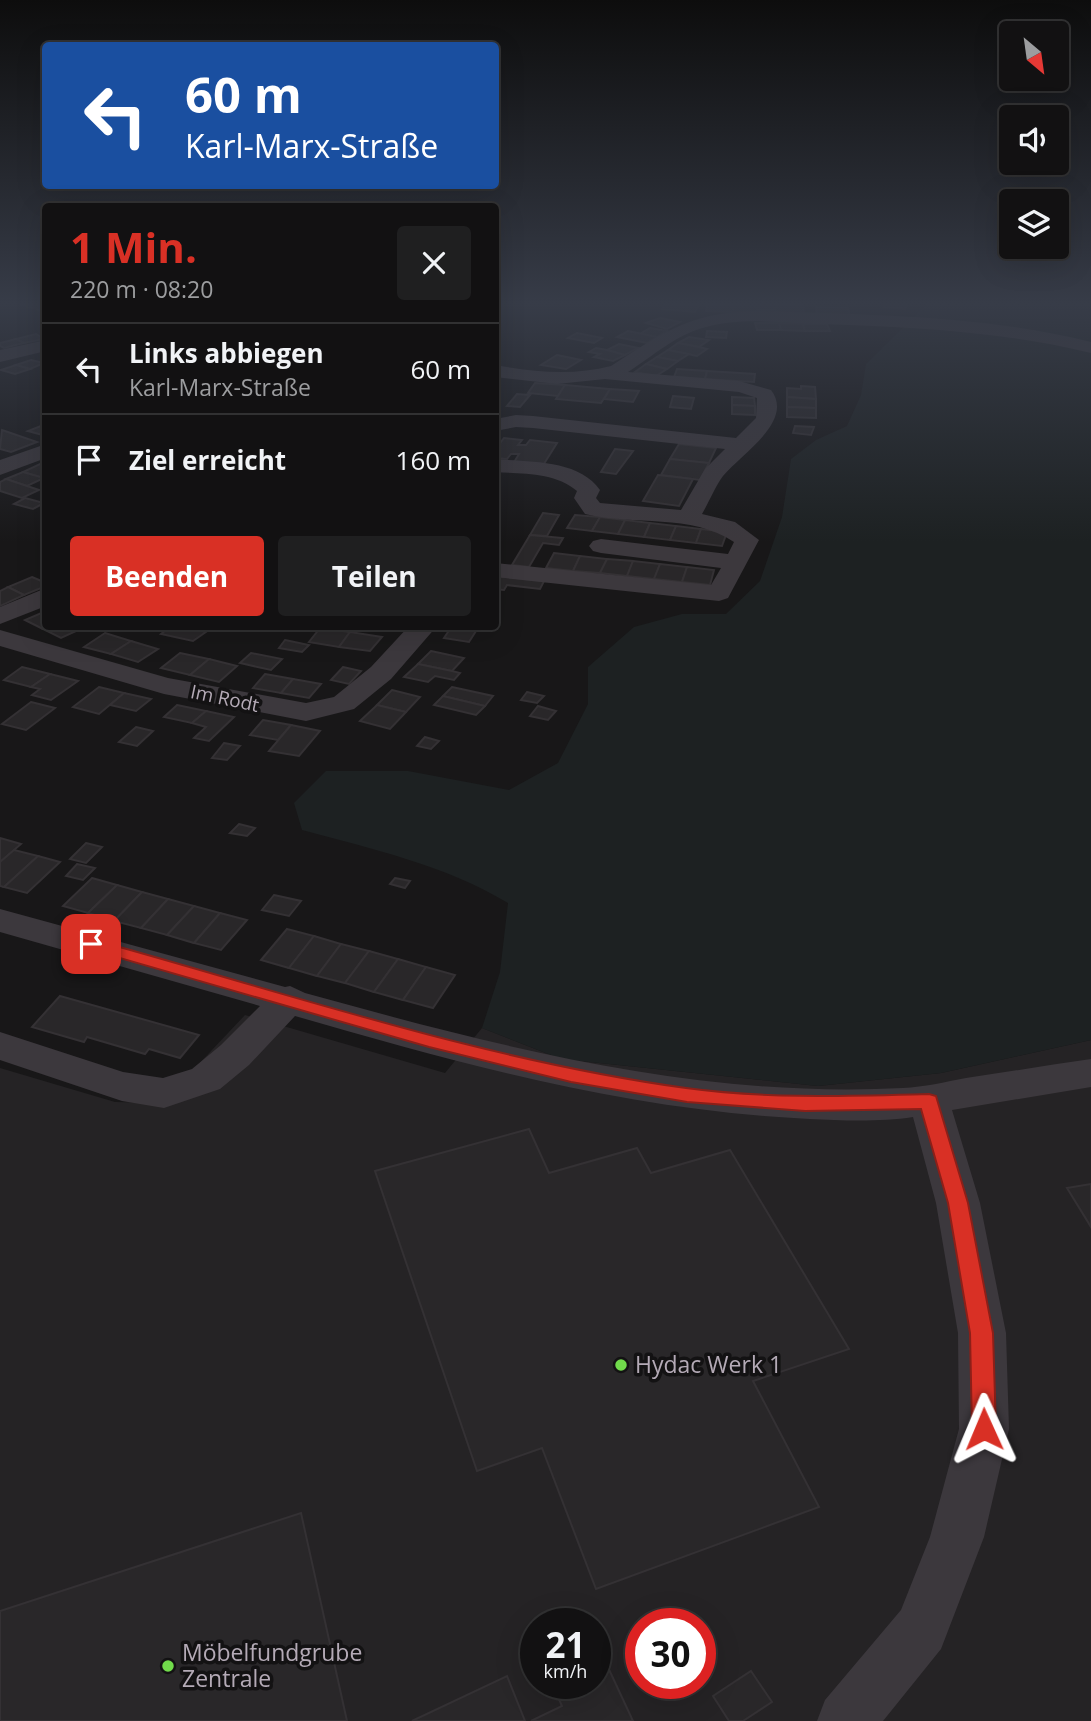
<!DOCTYPE html>
<html lang="de">
<head>
<meta charset="utf-8">
<style>
  :root { --surface:#121112; --page:#1f1f20; --text:#f1f3f6; --muted:#9c9d9f; --line:#313132; --accent:#d93025 }
  body { margin:0; font-family:"Open Sans",sans-serif; background:var(--page); color:var(--text); height:100vh; display:flex; flex-direction:column; font-size:26px; white-space:nowrap }
  * { box-sizing:border-box; margin:0 }
  p { font-size:23px; color:var(--muted) }
  .icon { flex:none; width:38px; height:38px; fill:none; stroke:currentColor; stroke-width:2; stroke-linecap:round; stroke-linejoin:round }
  .map { position:relative; flex:1; overflow:hidden }
  .drawer { position:absolute; left:42px; top:203px; width:457px; height:427px; display:flex; flex-direction:column; background:var(--surface); border-radius:7px; box-shadow:0 7px 28px #0002,0 0 0 2px var(--line) }
  .drawer>* { flex:none }
  .guide { position:absolute; left:42px; top:42px; width:457px; height:147px; border-radius:7px; box-shadow:0 7px 28px #0002,0 0 0 2px var(--line); background:#1a4fa0; color:#fff; overflow:hidden }
  .needle { width:46px; rotate:151deg }
  .controls { position:absolute; left:999px; top:21px; display:grid; gap:14px }
  .controls a { display:grid; place-items:center; width:70px; height:70px; border-radius:7px; background:var(--surface); box-shadow:0 7px 28px #0002,0 0 0 2px var(--line); font-size:35px }
  .speed { position:absolute; left:520px; top:1608px; display:flex; gap:14px; font-size:35px; font-weight:700; text-align:center }
  .speed>* { display:grid; place-content:center; width:91px; height:91px; border-radius:50%; background:var(--surface); box-shadow:0 7px 28px #0002,0 0 0 2px var(--line); line-height:1 }
  .speed small { font-size:18px; font-weight:400 }
  .speed .limit { border:10px solid #d22; background:#fff; color:#111 }
  .pin { position:absolute; display:grid; place-items:center; width:60px; height:60px; color:#fff; margin:-30px; border-radius:14px; box-shadow:0 4px 10px #0006 }
  .me { position:absolute; width:77px; margin:-38px; rotate:359deg; stroke-linejoin:round; filter:drop-shadow(0 0 5px #0008) }
  .turn { display:flex; align-items:center; gap:24px; height:147px; padding:0 28px; font-size:32px }
  .turn .icon { width:91px; height:91px; stroke-width:2.5 }
  .turn b { display:block; font-size:49px; line-height:60px }
  .round { display:grid; place-items:center; flex:none; width:74px; height:74px; border-radius:7px; background:var(--page) }
  .overview { display:flex; align-items:center; justify-content:space-between; height:119px; padding:0 28px }
  h1 { font-size:42px; font-weight:700; line-height:52px; color:var(--accent) }
  .action { display:flex; gap:14px; margin-top:auto; padding:14px 28px }
  .action a { flex:1; height:80px; border-radius:7px; background:var(--accent); color:#fff; font-size:28px; font-weight:700; line-height:80px; text-align:center }
  .action a+a { background:var(--page); color:var(--text) }
  ul { padding:0; list-style:none }
  li { display:flex; align-items:center; gap:21px; height:91px; padding:0 28px; border-top:2px solid var(--line) }
  li div { flex:1 }
  li b { display:block; font-size:26px }
  li em { font-style:normal }
  .map>svg:first-child { display:block }
  .built { fill:#252325; fill-rule:evenodd }
  .green { fill:#1d2122 }
  .building { fill:#292729; stroke:#343134; stroke-width:2 }
  .lines { fill:none; stroke-linecap:round; stroke-linejoin:round }
  .minor { fill:#3c383d; fill-rule:evenodd }
  .route { fill:#d93025; stroke:#8d1f18; stroke-width:2 }
  .poi-dot { fill:#71db4b; stroke:#131213; stroke-width:2.5 }
  .labels { text-anchor:middle; stroke-width:7; stroke-linejoin:round; paint-order:stroke }
  .street-label { font-size:19px; fill:#b4aab6; stroke:#131213 }
  .near-poi-label { font-size:23px; fill:#b4aab6; stroke:#131213; text-anchor:start }
</style>
</head>
<body>
<div class="map">
<svg width="1091" height="1721" viewBox="0 0 1091 1721">
  <rect width="100%" height="100%" fill="#181718"/>
  <path class="built" d="M 245,1015 L 445,1073 L 482,1028 L 561,1059 L 818,1086 L 941,1073 L 1091,1040 L 1091,1721 L 0,1721 L 0,1068 L 115,1102 L 162,1103 ZM 536,1624 L 595,1624 L 595,1684 L 536,1684 ZM 640,1624 L 700,1624 L 700,1684 L 640,1684 Z"/>
  <path class="green" d="M 930,301 L 1091,301 L 1091,1040 L 941,1073 L 818,1086 L 561,1059 L 482,1028 L 500,972 L 508,903 C 445,865 372,849 302,830 L 294,803 L 326,771 L 408,771 L 509,790 L 558,763 L 588,704 L 588,667 L 634,627 L 682,614 L 726,614 L 760,581 L 782,517 L 791,459 L 816,440 L 847,426 L 861,395 L 866,364 Z"/>
  <g class="building">
    <path d="M 39,301 L 46,301 L 46,312 L 23,305 Z"/>
    <path d="M 887,301 L 909,301 L 905,309 L 884,307 Z"/>
    <path d="M 757,302 L 775,303 L 775,310 L 757,310 Z"/>
    <path d="M 666,303 L 699,305 L 695,312 L 662,309 Z"/>
    <path d="M 707,304 L 733,305 L 733,312 L 706,311 Z"/>
    <path d="M 775,304 L 803,305 L 804,315 L 775,314 Z"/>
    <path d="M 733,305 L 757,306 L 757,313 L 733,312 Z"/>
    <path d="M 816,307 L 848,308 L 850,317 L 817,316 Z"/>
    <path d="M 660,318 L 680,322 L 667,329 L 646,323 Z"/>
    <path d="M 755,323 L 779,323 L 781,330 L 757,330 Z"/>
    <path d="M 779,323 L 803,324 L 805,331 L 781,330 Z"/>
    <path d="M 803,324 L 827,324 L 830,331 L 805,331 Z"/>
    <path d="M 650,328 L 667,331 L 657,337 L 640,334 Z"/>
    <path d="M 628,331 L 657,337 L 647,343 L 617,337 Z"/>
    <path d="M 707,331 L 727,332 L 726,338 L 706,337 Z"/>
    <path d="M 577,333 L 602,338 L 594,343 L 568,338 Z"/>
    <path d="M 36,334 L 44,339 L 24,343 L 16,339 Z"/>
    <path d="M 689,337 L 709,340 L 699,347 L 678,343 Z"/>
    <path d="M 16,339 L 24,343 L 4,348 L 0,346 L 0,343 Z"/>
    <path d="M 678,343 L 699,347 L 707,349 L 697,356 L 668,350 Z"/>
    <path d="M 619,344 L 638,348 L 625,355 L 607,350 Z"/>
    <path d="M 596,348 L 607,350 L 625,355 L 613,361 L 594,357 L 600,354 L 589,352 Z"/>
    <path d="M 668,350 L 689,354 L 678,361 L 657,357 Z"/>
    <path d="M 557,355 L 581,360 L 566,369 L 541,365 Z"/>
    <path d="M 657,357 L 678,361 L 667,369 L 646,364 Z"/>
    <path d="M 31,360 L 44,363 L 30,369 L 16,365 Z"/>
    <path d="M 646,364 L 667,369 L 656,376 L 635,372 Z"/>
    <path d="M 16,365 L 30,369 L 15,374 L 1,370 Z"/>
    <path d="M 677,369 L 707,371 L 705,379 L 674,377 Z"/>
    <path d="M 707,371 L 755,374 L 754,382 L 705,379 Z"/>
    <path d="M 535,383 L 565,385 L 558,396 L 528,393 Z"/>
    <path d="M 565,385 L 610,389 L 601,403 L 556,399 Z"/>
    <path d="M 801,386 L 815,387 L 816,399 L 787,397 L 787,388 L 801,389 Z"/>
    <path d="M 610,389 L 639,391 L 633,402 L 604,399 Z"/>
    <path d="M 517,394 L 530,395 L 520,407 L 507,406 Z"/>
    <path d="M 673,396 L 694,398 L 691,409 L 670,407 Z"/>
    <path d="M 732,397 L 754,398 L 755,406 L 732,405 Z"/>
    <path d="M 787,397 L 816,399 L 816,408 L 787,407 Z"/>
    <path d="M 732,405 L 755,406 L 755,415 L 732,414 Z"/>
    <path d="M 787,407 L 816,408 L 816,418 L 787,417 Z"/>
    <path d="M 46,424 L 46,436 L 28,431 Z"/>
    <path d="M 795,426 L 814,427 L 811,435 L 793,433 Z"/>
    <path d="M 2,430 L 37,442 L 11,452 L 0,449 Z"/>
    <path d="M 504,438 L 522,440 L 518,445 L 526,445 L 530,440 L 557,443 L 542,467 L 513,464 L 519,454 L 511,454 L 507,459 L 495,458 L 495,449 Z"/>
    <path d="M 679,444 L 716,448 L 709,463 L 670,459 Z"/>
    <path d="M 615,449 L 633,451 L 616,474 L 601,472 Z"/>
    <path d="M 670,459 L 709,463 L 700,480 L 661,475 Z"/>
    <path d="M 40,464 L 46,466 L 46,479 L 23,472 Z"/>
    <path d="M 23,472 L 44,478 L 27,486 L 6,479 Z"/>
    <path d="M 658,475 L 693,479 L 679,506 L 643,501 Z"/>
    <path d="M 6,479 L 39,490 L 22,498 L 0,491 L 0,482 Z"/>
    <path d="M 25,498 L 44,503 L 33,509 L 14,504 Z"/>
    <path d="M 543,513 L 559,515 L 547,536 L 530,535 Z"/>
    <path d="M 575,515 L 600,517 L 592,531 L 567,528 Z"/>
    <path d="M 600,517 L 625,520 L 618,534 L 592,531 Z"/>
    <path d="M 625,520 L 650,523 L 644,537 L 618,534 Z"/>
    <path d="M 650,523 L 676,526 L 670,540 L 644,537 Z"/>
    <path d="M 676,526 L 701,529 L 696,543 L 670,540 Z"/>
    <path d="M 701,529 L 727,532 L 722,546 L 696,543 Z"/>
    <path d="M 530,535 L 563,538 L 559,545 L 543,543 L 529,567 L 512,565 Z"/>
    <path d="M 554,553 L 580,556 L 573,571 L 546,568 Z"/>
    <path d="M 580,556 L 607,559 L 600,573 L 573,571 Z"/>
    <path d="M 607,559 L 633,561 L 627,576 L 600,573 Z"/>
    <path d="M 633,561 L 660,564 L 654,579 L 627,576 Z"/>
    <path d="M 660,564 L 687,567 L 682,582 L 654,579 Z"/>
    <path d="M 687,567 L 714,570 L 710,585 L 682,582 Z"/>
    <path d="M 495,576 L 544,581 L 540,589 L 507,585 L 504,590 L 495,589 Z"/>
    <path d="M 32,577 L 46,583 L 46,586 L 24,595 L 8,587 Z"/>
    <path d="M 8,587 L 24,595 L 0,606 L 0,591 Z"/>
    <path d="M 46,611 L 46,626 L 48,626 L 43,629 L 25,620 Z"/>
    <path d="M 48,626 L 84,626 L 85,627 L 61,638 L 43,629 Z"/>
    <path d="M 171,626 L 184,626 L 206,632 L 193,641 L 161,634 Z"/>
    <path d="M 452,626 L 467,626 L 478,628 L 469,642 L 444,638 Z"/>
    <path d="M 320,628 L 350,632 L 339,647 L 309,642 Z"/>
    <path d="M 350,632 L 382,637 L 370,651 L 339,647 Z"/>
    <path d="M 105,633 L 131,641 L 111,654 L 84,647 Z"/>
    <path d="M 285,640 L 309,645 L 302,652 L 279,648 Z"/>
    <path d="M 131,641 L 158,649 L 138,662 L 111,654 Z"/>
    <path d="M 431,651 L 464,658 L 452,671 L 418,664 Z"/>
    <path d="M 180,653 L 209,659 L 190,675 L 161,668 Z"/>
    <path d="M 251,653 L 282,659 L 271,670 L 240,663 Z"/>
    <path d="M 209,659 L 237,666 L 219,682 L 190,675 Z"/>
    <path d="M 418,664 L 452,671 L 460,673 L 454,680 L 435,676 L 428,682 L 404,677 Z"/>
    <path d="M 22,667 L 50,674 L 31,687 L 4,680 Z"/>
    <path d="M 343,667 L 361,671 L 349,684 L 331,680 Z"/>
    <path d="M 50,674 L 78,681 L 51,700 L 32,695 L 40,689 L 31,687 Z"/>
    <path d="M 265,674 L 293,679 L 281,693 L 253,688 Z"/>
    <path d="M 293,679 L 321,684 L 309,698 L 281,693 Z"/>
    <path d="M 99,687 L 124,693 L 99,714 L 73,707 Z"/>
    <path d="M 452,687 L 493,696 L 485,706 L 443,696 Z"/>
    <path d="M 392,690 L 420,697 L 406,712 L 377,705 Z"/>
    <path d="M 527,692 L 544,696 L 537,703 L 521,700 Z"/>
    <path d="M 124,693 L 151,699 L 136,711 L 110,705 Z"/>
    <path d="M 443,696 L 485,706 L 476,715 L 434,705 Z"/>
    <path d="M 31,702 L 55,708 L 26,730 L 2,724 Z"/>
    <path d="M 177,705 L 206,711 L 192,723 L 164,717 Z"/>
    <path d="M 377,705 L 406,712 L 390,729 L 360,721 Z"/>
    <path d="M 538,706 L 556,711 L 548,720 L 530,716 Z"/>
    <path d="M 206,711 L 234,717 L 209,741 L 194,738 L 206,727 L 192,723 Z"/>
    <path d="M 263,720 L 291,725 L 278,740 L 250,735 Z"/>
    <path d="M 291,725 L 320,731 L 299,756 L 269,751 Z"/>
    <path d="M 136,727 L 153,731 L 137,746 L 119,742 Z"/>
    <path d="M 425,737 L 439,741 L 431,749 L 417,746 Z"/>
    <path d="M 224,743 L 240,746 L 227,760 L 212,758 Z"/>
    <path d="M 239,824 L 255,828 L 247,836 L 230,833 Z"/>
    <path d="M 0,838 L 21,844 L 0,862 Z"/>
    <path d="M 86,843 L 102,847 L 86,863 L 70,859 Z"/>
    <path d="M 14,850 L 38,856 L 4,887 L 0,886 L 0,862 Z"/>
    <path d="M 38,856 L 60,862 L 27,893 L 4,887 Z"/>
    <path d="M 77,864 L 95,868 L 83,880 L 66,876 Z"/>
    <path d="M 92,878 L 117,885 L 88,913 L 63,906 Z"/>
    <path d="M 395,878 L 410,881 L 405,888 L 390,884 Z"/>
    <path d="M 117,885 L 142,892 L 114,921 L 88,913 Z"/>
    <path d="M 142,892 L 168,899 L 141,928 L 114,921 Z"/>
    <path d="M 274,895 L 301,901 L 289,916 L 262,910 Z"/>
    <path d="M 168,899 L 194,906 L 167,935 L 141,928 Z"/>
    <path d="M 194,906 L 220,913 L 194,943 L 167,935 Z"/>
    <path d="M 220,913 L 247,920 L 221,950 L 194,943 Z"/>
    <path d="M 287,929 L 314,936 L 289,968 L 261,960 Z"/>
    <path d="M 314,936 L 341,944 L 317,976 L 289,968 Z"/>
    <path d="M 341,944 L 369,951 L 345,983 L 317,976 Z"/>
    <path d="M 369,951 L 398,959 L 374,992 L 345,983 Z"/>
    <path d="M 398,959 L 426,967 L 403,1000 L 374,992 Z"/>
    <path d="M 426,967 L 455,975 L 433,1008 L 403,1000 Z"/>
    <path d="M 60,996 L 199,1035 L 180,1058 L 149,1049 L 145,1054 L 87,1037 L 84,1042 L 32,1027 Z"/>
    <path d="M 529,1129 L 549,1173 L 637,1148 L 651,1173 L 730,1150 L 849,1349 L 753,1381 L 819,1507 L 596,1589 L 542,1448 L 477,1471 L 375,1171 Z"/>
    <path d="M 1091,1184 L 1091,1227 L 1067,1188 Z"/>
    <path d="M 301,1513 L 347,1721 L 0,1721 L 0,1611 Z"/>
    <path d="M 606,1663 L 633,1721 L 531,1721 L 562,1706 L 554,1688 L 563,1684 L 595,1684 L 595,1668 Z"/>
    <path d="M 751,1671 L 772,1702 L 743,1721 L 729,1721 L 713,1696 Z"/>
    <path d="M 507,1676 L 525,1721 L 412,1721 Z"/>
  </g>
  <g class="lines">
    <g class="minor">
      <path d="M 762,311 C 872,315 983,315 1091,342 L 1091,353 C 1000,331 910,327 817,324 C 781,323 742,317 706,327 C 677,334 653,356 628,372 L 739,381 L 771,390 C 795,421 741,454 723,476 C 715,487 709,502 702,514 L 735,522 L 759,540 L 728,598 L 719,601 L 495,577 L 495,563 L 711,585 L 721,568 L 601,553 L 593,551 L 589,546 L 593,541 L 601,539 L 728,554 L 734,542 C 691,513 634,526 585,514 L 574,498 L 577,491 C 555,472 523,474 495,472 L 495,459 C 528,462 579,459 600,490 L 596,498 L 600,503 L 681,510 L 705,469 L 725,449 L 533,428 L 516,427 L 495,431 L 495,419 L 516,415 L 533,416 L 736,438 L 756,418 L 757,398 L 739,392 L 605,379 L 557,384 L 495,377 L 495,365 C 534,372 573,376 611,366 C 667,330 693,311 762,311 Z"/>
      <path d="M 46,340 L 46,351 L 0,362 L 0,350 Z"/>
      <path d="M 46,444 L 46,458 L 0,475 L 0,460 Z"/>
      <path d="M 46,588 L 46,606 L 0,624 L 0,607 Z"/>
      <path d="M 409,626 L 437,626 L 391,679 L 354,709 L 306,721 L 164,694 L 0,646 L 0,630 L 168,678 L 306,703 L 334,697 L 371,667 Z"/>
      <path d="M 0,909 L 285,987 L 290,986 L 305,993 C 500,1047 698,1099 903,1088 C 924,1087 945,1082 966,1078 C 1007,1072 1049,1065 1091,1059 L 1091,1087 L 952,1110 L 980,1203 L 1006,1333 L 1009,1429 L 984,1537 L 941,1649 L 883,1721 L 817,1721 L 825,1700 L 901,1610 L 930,1537 L 959,1429 L 958,1333 L 936,1203 L 913,1117 C 869,1124 809,1119 764,1116 C 601,1103 451,1061 295,1016 L 249,1065 L 220,1089 L 164,1108 L 122,1101 L 0,1060 L 0,1032 L 123,1072 L 163,1078 L 192,1069 L 221,1045 L 260,1006 L 0,932 Z"/>
    </g>
  </g>
  <linearGradient id="sky" x2="0" y2="1"><stop stop-color="#0d0d0d"/><stop offset="0.56" stop-color="#373c48"/><stop offset="1" stop-color="#373c48" stop-opacity="0"/></linearGradient>
  <rect width="1091" height="542" fill="url(#sky)"/>
  <path class="route" d="M 91,939 C 287,993 483,1060 686,1088 C 767,1099 848,1096 929,1094 L 936,1096 L 968,1203 L 993,1333 L 996,1429 L 992,1437 L 984,1440 L 975,1437 L 972,1429 L 970,1333 L 948,1203 L 921,1109 L 805,1111 L 687,1102 L 571,1082 L 429,1047 L 85,948 L 82,944 L 85,940 Z"/>
  <g class="poi-dot">
    <circle cx="621" cy="1365" r="7"/>
    <circle cx="168" cy="1666" r="7"/>
  </g>
  <g class="labels">
    <g class="street-label">
      <text transform="translate(225 698) rotate(12)" y="7">Im Rodt</text>
    </g>
    <g class="near-poi-label">
      <text x="635" y="1373">Hydac Werk 1</text>
      <text x="182" y="1661">Möbelfundgrube<tspan x="182" dy="26">Zentrale</tspan></text>
    </g>
  </g>
</svg>
<div class="controls">
<a><svg class="needle" viewBox="-14 -14 28 28"><path d="M0-13l5 13h-10z" fill="#e53935"/><path d="M0 13l5-13h-10z" fill="#9c9d9f"/></svg></a>
<a><svg class="icon" aria-label="sound" viewBox="0 0 24 24"><path d="M4 9h4l5-4v14l-5-4H4zM17 9q2 3 0 6"/></svg></a>
<a><svg class="icon" aria-label="layers" viewBox="0 0 24 24"><path d="M12 4l9 5-9 5-9-5zM3 14l9 5 9-5"/></svg></a>
</div>
<div class="speed"><div>21<small>km/h</small></div><div class="limit">30</div></div>
<div class="pin" style="left:91px;top:944px;background:#d93025"><svg class="icon" aria-label="arrive" viewBox="0 0 24 24"><path d="M6 21V4h12l-3 4 3 4H6"/></svg></div>
<svg class="me" style="left:984px;top:1429px" viewBox="-20 -20 40 40"><path d="M0-17L14 15 0 8-14 15z" fill="#d93025" stroke="#fff" stroke-width="4"/></svg>
<div class="guide">
<div class="turn"><svg class="icon" aria-label="left" viewBox="0 0 24 24"><path d="M17 20v-9H6M10 6l-5 5 5 5"/></svg><div><b>60 m</b>Karl-Marx-Straße</div></div>
</div>
<section class="drawer">
<div class="overview"><div><h1>1 Min.</h1><p>220 m · 08:20</p></div><a class="round"><svg class="icon" aria-label="close" viewBox="0 0 24 24"><path d="M6 6l12 12M18 6L6 18"/></svg></a></div>
<ul>
<li><svg class="icon" aria-label="left" viewBox="0 0 24 24"><path d="M17 20v-9H6M10 6l-5 5 5 5"/></svg><div><b>Links abbiegen</b><p>Karl-Marx-Straße</p></div><em>60 m</em></li>
<li><svg class="icon" aria-label="arrive" viewBox="0 0 24 24"><path d="M6 21V4h12l-3 4 3 4H6"/></svg><div><b>Ziel erreicht</b></div><em>160 m</em></li>
</ul>
<div class="action"><a>Beenden</a><a>Teilen</a></div>
</section>
</div>
</body>
</html>
